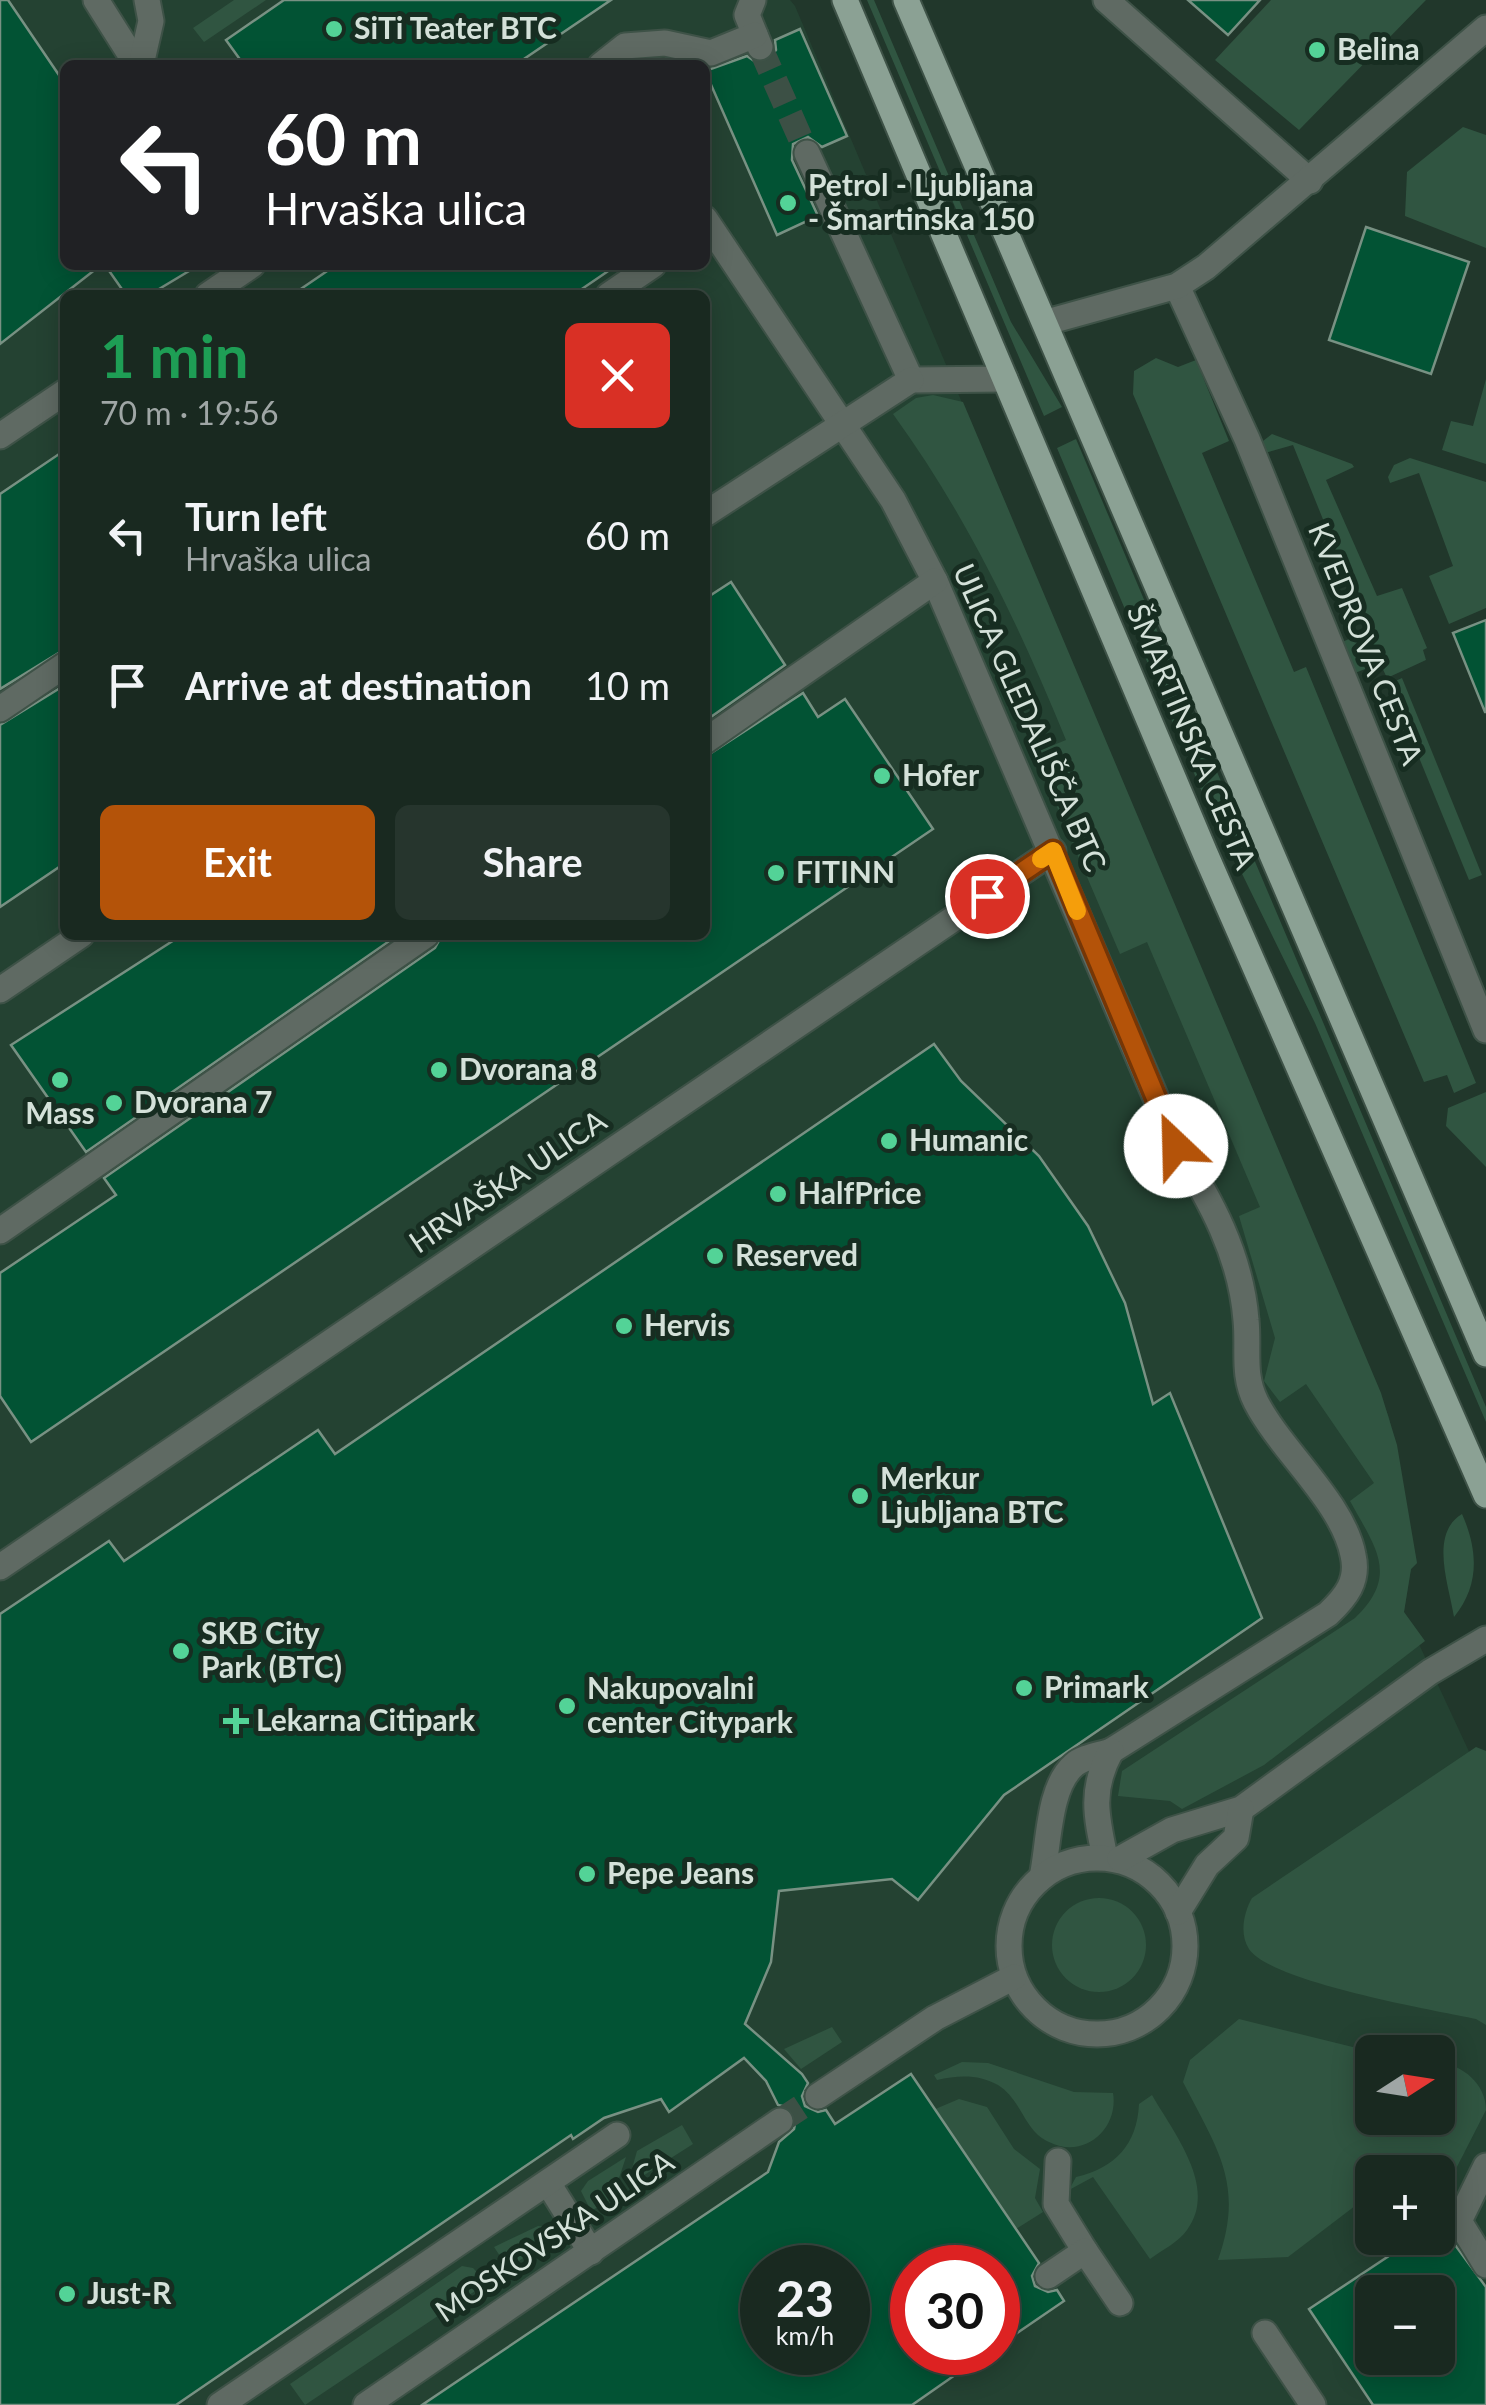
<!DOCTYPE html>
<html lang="en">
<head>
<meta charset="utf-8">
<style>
  :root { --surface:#192920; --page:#26352d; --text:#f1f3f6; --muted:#9fa6a5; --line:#37453e; --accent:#b45309 }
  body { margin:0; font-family:Lato,sans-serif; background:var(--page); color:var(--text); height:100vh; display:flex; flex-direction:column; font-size:38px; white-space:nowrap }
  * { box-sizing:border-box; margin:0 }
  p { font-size:32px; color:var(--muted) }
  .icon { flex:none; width:55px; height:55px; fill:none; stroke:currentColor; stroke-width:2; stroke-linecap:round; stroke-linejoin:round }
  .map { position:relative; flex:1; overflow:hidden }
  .drawer { position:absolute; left:60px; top:290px; width:650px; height:650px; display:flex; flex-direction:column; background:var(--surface); border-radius:15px; box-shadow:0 5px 25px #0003,0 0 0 2px var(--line) }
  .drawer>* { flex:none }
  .top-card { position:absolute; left:60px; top:60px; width:650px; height:210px; border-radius:15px; box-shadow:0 5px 25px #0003,0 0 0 2px var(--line); background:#202124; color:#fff; overflow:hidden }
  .needle { width:65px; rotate:78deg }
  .buttons { position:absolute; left:1355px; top:2035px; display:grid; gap:20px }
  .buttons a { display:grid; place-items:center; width:100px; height:100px; border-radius:15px; background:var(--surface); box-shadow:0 5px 25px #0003,0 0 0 2px var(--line); font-size:50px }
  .speed { position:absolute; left:740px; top:2245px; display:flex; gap:20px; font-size:50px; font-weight:700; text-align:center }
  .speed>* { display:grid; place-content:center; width:130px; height:130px; border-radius:50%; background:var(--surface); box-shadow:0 5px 25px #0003,0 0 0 2px var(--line); line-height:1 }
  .speed small { font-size:25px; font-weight:400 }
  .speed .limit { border:15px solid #d22; background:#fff; color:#111 }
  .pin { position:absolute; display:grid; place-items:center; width:85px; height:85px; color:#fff; margin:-42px; border:5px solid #fff; border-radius:50%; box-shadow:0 2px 10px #0007 }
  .me { position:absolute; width:110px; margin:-55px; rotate:336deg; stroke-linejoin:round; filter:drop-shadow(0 0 8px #0008) }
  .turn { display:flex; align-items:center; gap:35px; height:210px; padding:0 40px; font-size:45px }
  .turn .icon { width:130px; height:130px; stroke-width:2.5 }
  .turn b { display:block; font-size:70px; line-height:85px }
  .round { display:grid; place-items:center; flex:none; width:105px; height:105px; border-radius:15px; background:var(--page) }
  .summary { display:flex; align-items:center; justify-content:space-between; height:170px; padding:0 40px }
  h1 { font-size:60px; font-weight:700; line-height:75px; color:#1e9e55 }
  .cta { display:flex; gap:20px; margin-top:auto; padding:20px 40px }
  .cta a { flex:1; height:115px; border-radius:15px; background:var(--accent); color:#fff; font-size:40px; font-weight:700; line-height:115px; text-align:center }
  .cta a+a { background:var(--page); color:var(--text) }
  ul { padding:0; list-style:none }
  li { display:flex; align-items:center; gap:30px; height:150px; padding:0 40px }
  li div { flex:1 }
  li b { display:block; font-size:38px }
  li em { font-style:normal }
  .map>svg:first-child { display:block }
  .built { fill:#244232; fill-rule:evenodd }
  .green { fill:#305541 }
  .building { fill:#025334; stroke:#789183; stroke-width:2.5; fill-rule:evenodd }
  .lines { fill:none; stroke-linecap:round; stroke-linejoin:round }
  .minor-tunnel { stroke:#3c5045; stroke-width:25; stroke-dasharray:25 12; stroke-linecap:butt }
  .minor-casing { stroke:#3e5247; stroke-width:29 }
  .major-casing { stroke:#3e5247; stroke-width:29 }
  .minor { stroke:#5f6a63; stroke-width:25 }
  .major { stroke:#8ba194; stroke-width:25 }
  .route-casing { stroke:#753606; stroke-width:25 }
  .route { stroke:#b45309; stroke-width:18 }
  .slow { stroke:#f59e0b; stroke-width:18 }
  .poi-dot { fill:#53d397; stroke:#172d21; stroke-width:4 }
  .labels { text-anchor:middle; stroke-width:10; stroke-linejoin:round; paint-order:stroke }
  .poi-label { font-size:30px; font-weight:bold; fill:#d4e1d9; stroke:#172d21; text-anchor:start }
  .street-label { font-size:30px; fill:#d4e1d9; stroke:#172d21 }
</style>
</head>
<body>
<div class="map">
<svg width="1486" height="2405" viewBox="0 0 1486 2405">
  <rect width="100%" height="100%" fill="#21372b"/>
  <path class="built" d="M 0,0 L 790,0 L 795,6 L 1389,1417 L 1417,1563 L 1411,1569 L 1404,1612 L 1486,1788 L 1486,2405 L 0,2405 ZM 65,65 L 705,65 L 705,265 L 65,265 ZM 65,295 L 705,295 L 705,935 L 65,935 ZM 1372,2052 L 1438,2052 L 1438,2118 L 1372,2118 ZM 1372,2172 L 1438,2172 L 1438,2238 L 1372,2238 ZM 762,2268 L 848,2268 L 848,2352 L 762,2352 ZM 912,2268 L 998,2268 L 998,2352 L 912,2352 ZM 1372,2292 L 1438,2292 L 1438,2358 L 1372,2358 Z"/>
  <g class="green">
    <path d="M 234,0 L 266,0 L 204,42 L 193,28 Z"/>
    <path d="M 867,0 L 874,0 L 1011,322 L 1062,407 L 1044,416 Z"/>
    <path d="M 1271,0 L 1426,0 L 1299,130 L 1215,60 Z"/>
    <path d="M 1463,127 L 1486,135 L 1486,248 L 1405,216 L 1407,172 Z"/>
    <path d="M 1156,358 L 1178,367 L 1196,360 L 1229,441 L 1202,453 L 1294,672 L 1306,667 L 1476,1083 L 1454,1093 L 1447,1075 L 1424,1082 L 1133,394 L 1134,371 Z"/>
    <path d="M 1486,379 L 1486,464 L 1442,450 L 1451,421 L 1473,426 Z"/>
    <path d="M 933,395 L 963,402 L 1381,1393 L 1397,1445 L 1417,1563 L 1411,1569 L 1404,1612 L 1425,1641 L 1264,1765 L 1182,1809 L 1170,1801 L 1118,1796 L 1122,1771 L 1355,1618 C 1400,1575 1375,1547 1350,1501 L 1374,1483 L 1306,1384 L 1280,1402 L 1264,1381 L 1275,1338 L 1239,1216 L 1260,1207 L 1147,942 L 1120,954 L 1034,753 L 1066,740 C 1018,623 967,516 893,414 L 916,398 Z"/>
    <path d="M 1272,434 L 1352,464 L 1354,467 L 1326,480 L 1377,596 L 1402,588 L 1427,648 L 1423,650 L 1426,660 L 1387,678 L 1380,663 L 1355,673 L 1342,642 L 1368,631 L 1293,445 L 1265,453 L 1263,441 Z"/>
    <path d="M 1076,439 L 1486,1407 L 1486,1422 L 1315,1023 L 1202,792 L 1057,448 Z"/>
    <path d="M 1410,458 L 1486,482 L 1486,608 L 1449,624 L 1429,576 L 1453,566 L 1419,473 L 1390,483 L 1388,477 L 1394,465 Z"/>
    <path d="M 1402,678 L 1482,875 L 1469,880 L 1389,684 Z"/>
    <path d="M 1486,1092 L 1486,1167 L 1446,1126 L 1448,1108 Z"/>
    <path d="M 1462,1514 C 1478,1550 1480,1585 1454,1617 C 1449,1585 1429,1534 1462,1514 Z"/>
    <path d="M 1476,1747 L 1486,1751 L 1486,2025 L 1476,2019 C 1432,2010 1271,1982 1249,1949 C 1239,1934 1244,1912 1252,1898 Z"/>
    <circle cx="1099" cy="1945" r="47"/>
    <path d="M 1239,2019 L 1373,2052 L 1372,2118 L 1438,2118 L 1438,2062 C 1463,2065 1486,2084 1486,2110 L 1438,2204 L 1438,2172 L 1372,2172 L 1372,2193 L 1288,2257 L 1218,2260 C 1245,2184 1217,2149 1183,2082 L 1190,2060 Z"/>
    <path d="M 832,2027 L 842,2042 L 801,2069 L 784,2049 Z"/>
    <path d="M 962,2062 L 988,2063 L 1074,2092 L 1113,2093 C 1119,2129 1084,2160 1049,2142 C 1024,2131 1022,2100 998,2085 C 979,2074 958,2075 937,2080 L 934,2075 Z"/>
    <path d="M 1152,2095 C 1173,2132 1219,2188 1187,2230 C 1179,2242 1162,2250 1150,2259 L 1093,2177 L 1069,2190 L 1076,2177 C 1115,2168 1137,2145 1139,2104 Z"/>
    <path d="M 959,2099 L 987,2107 L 1014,2149 L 1040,2169 L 1035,2198 L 1043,2212 L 1016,2229 L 933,2110 Z"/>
    <path d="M 682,2125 L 693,2144 L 627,2186 L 637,2151 Z"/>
    <path d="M 626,2157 L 612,2199 L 591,2211 L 581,2191 L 588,2181 Z"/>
    <path d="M 538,2226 L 549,2227 L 555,2237 L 508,2268 L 494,2247 Z"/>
    <path d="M 462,2266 L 473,2268 L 487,2283 L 305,2405 L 290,2384 Z"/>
  </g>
  <g class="building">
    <path d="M 0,0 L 8,0 L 65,84 L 65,265 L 101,265 L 0,344 Z"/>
    <path d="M 284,0 L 611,0 L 515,65 L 244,65 L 226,40 Z"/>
    <path d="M 1188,0 L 1260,0 L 1228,35 Z"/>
    <path d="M 800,29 L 847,136 L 822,147 L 808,137 L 793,144 L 792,160 L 818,216 L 777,235 L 705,71 L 747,56 L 757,63 L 767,62 L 776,50 L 775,40 Z"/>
    <path d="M 1366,227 L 1469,262 L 1431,374 L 1329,340 Z"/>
    <path d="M 105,265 L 199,265 L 149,295 L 126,295 Z"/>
    <path d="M 336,265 L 617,265 L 573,295 L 292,295 Z"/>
    <path d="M 65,450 L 65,649 L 0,689 L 0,494 Z"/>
    <path d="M 731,582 L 785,665 L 705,721 L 705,599 Z"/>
    <path d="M 1486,620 L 1486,712 L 1485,712 L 1453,633 Z"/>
    <path d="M 65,685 L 65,863 L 0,907 L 0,725 Z"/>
    <path d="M 803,693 L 818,717 L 845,699 L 933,829 L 31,1442 L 0,1396 L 0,1273 L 116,1195 L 104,1178 L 435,948 L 442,935 L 705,935 L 705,757 Z"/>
    <path d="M 182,935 L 398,935 L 86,1152 L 11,1045 Z"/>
    <path d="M 934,1044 L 961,1081 L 1039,1156 L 1088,1226 L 1125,1303 L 1153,1404 L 1170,1393 L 1262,1618 L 1004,1795 L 918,1900 L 892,1879 L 779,1891 L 771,1962 L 745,2024 L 802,2074 L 808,2083 L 802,2096 L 805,2106 L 818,2112 L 826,2110 L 835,2124 L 911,2074 L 1039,2263 L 1032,2276 L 1035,2286 L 1048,2292 L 1057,2290 L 1064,2301 L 998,2346 L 998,2268 L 912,2268 L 912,2352 L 988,2352 L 912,2405 L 422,2405 L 768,2172 L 779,2142 L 794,2129 L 796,2119 L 788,2107 L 778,2105 L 766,2081 L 744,2058 L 669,2112 L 661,2099 L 604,2118 L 573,2139 L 571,2135 L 176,2405 L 0,2405 L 0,1614 L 109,1541 L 124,1561 L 318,1430 L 335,1454 ZM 762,2268 L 848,2268 L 848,2352 L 762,2352 Z"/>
    <path d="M 1416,2238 L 1450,2238 L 1486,2287 L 1486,2405 L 1373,2405 L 1309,2309 ZM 1372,2292 L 1438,2292 L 1438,2358 L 1372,2358 Z"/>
  </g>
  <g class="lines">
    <g class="minor-tunnel">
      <path d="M 760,47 L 807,153"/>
      <path d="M 780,2121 L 818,2096"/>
    </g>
    <defs>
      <g id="minor">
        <path d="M 96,0 L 137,65"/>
        <path d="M 753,0 L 747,15 L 760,47"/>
        <path d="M 1106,0 L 1310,181"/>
        <path d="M 141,65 L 151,21 L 147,0"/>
        <path d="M 601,65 L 625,46 L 665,43 L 711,53 L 755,35"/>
        <path d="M 807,153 L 911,380 L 1005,379"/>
        <path d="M 705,219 L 893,500 L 935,581 L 1176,1145 C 1210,1199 1241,1255 1246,1320 C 1249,1350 1242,1374 1256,1402 C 1281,1451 1343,1502 1353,1555 C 1359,1581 1346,1597 1328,1614 L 1111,1751 C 1099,1755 1083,1757 1074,1765 C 1048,1787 1049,1845 1042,1877"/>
        <path d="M 1177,286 L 1247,439 L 1486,1030"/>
        <path d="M 208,295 L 252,265"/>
        <path d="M 609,295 L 653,265"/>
        <path d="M 1047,322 L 1177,286 L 1206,267 L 1486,28"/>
        <path d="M 0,436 L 65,392"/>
        <path d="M 705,514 L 911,380"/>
        <path d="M 0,709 L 65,665"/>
        <path d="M 705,741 L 935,581"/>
        <path d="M 0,990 L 81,935"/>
        <path d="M 1141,1129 L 1162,1114"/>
        <path d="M 0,1231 L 426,935"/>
        <path d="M 0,1567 L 1053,851"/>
        <path d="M 1105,1857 C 1096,1816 1090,1789 1111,1751"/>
        <circle cx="1097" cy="1946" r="88"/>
        <path d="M 1120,1859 L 1172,1830 L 1241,1809 L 1430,1672 L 1486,1639"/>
        <path d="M 1178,1912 L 1207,1865 L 1236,1838 L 1241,1809"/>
        <path d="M 818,2096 L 935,2018 L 1014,1977"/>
        <path d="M 1058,2161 L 1056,2204 L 1085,2251"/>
        <path d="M 1486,2166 L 1459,2221 L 1486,2265"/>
        <path d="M 548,2183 L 591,2252"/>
        <path d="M 1048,2276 L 1085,2251 L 1120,2303"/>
        <path d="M 1265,2333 L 1313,2405"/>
        <path d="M 220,2405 L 617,2135"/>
        <path d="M 366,2405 L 780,2121"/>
      </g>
      <g id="major">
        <path d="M 845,0 L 1205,853 L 1486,1495"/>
        <path d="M 906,0 L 1486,1354"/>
      </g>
    </defs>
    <use href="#minor" class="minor-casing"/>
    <use href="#major" class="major-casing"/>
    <use href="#minor" class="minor"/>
    <use href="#major" class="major"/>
  </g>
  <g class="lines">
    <defs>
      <path id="route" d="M 987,896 L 1053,851 L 1176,1146"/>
    </defs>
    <use href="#route" class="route-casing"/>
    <use href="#route" class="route"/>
    <path class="slow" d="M 1041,859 L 1053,851 L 1077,911"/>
  </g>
  <g class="poi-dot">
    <circle cx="334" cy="29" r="10"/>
    <circle cx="1317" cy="50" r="10"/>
    <circle cx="788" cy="203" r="10"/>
    <circle cx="882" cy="776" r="10"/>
    <circle cx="776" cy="873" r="10"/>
    <circle cx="439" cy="1070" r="10"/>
    <circle cx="60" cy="1080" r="10"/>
    <circle cx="114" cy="1103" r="10"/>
    <circle cx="889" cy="1141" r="10"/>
    <circle cx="778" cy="1194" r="10"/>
    <circle cx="715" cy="1256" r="10"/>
    <circle cx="624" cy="1326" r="10"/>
    <circle cx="860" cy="1496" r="10"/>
    <circle cx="181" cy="1651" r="10"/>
    <circle cx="1024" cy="1688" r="10"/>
    <circle cx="567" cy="1706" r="10"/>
    <path d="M231 1706h10v10h10v10h-10v10h-10v-10h-10v-10h10z"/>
    <circle cx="587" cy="1874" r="10"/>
    <circle cx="67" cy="2294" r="10"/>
  </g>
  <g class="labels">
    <g class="poi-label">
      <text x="354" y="39">SiTi Teater BTC</text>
      <text x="1337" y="60">Belina</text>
      <text x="808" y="196">Petrol - Ljubljana<tspan x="808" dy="34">- Šmartinska 150</tspan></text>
      <text x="902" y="786">Hofer</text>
      <text x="796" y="883">FITINN</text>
      <text x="459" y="1080">Dvorana 8</text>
      <text x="134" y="1113">Dvorana 7</text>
      <text x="60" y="1124" text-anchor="middle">Mass</text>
      <text x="909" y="1151">Humanic</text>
      <text x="798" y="1204">HalfPrice</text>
      <text x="735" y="1266">Reserved</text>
      <text x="644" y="1336">Hervis</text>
      <text x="880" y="1489">Merkur<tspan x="880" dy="34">Ljubljana BTC</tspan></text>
      <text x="201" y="1644">SKB City<tspan x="201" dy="34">Park (BTC)</tspan></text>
      <text x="1044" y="1698">Primark</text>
      <text x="587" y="1699">Nakupovalni<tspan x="587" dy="34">center Citypark</tspan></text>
      <text x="256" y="1731">Lekarna Citipark</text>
      <text x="607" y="1884">Pepe Jeans</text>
      <text x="87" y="2304">Just-R</text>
    </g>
    <g class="street-label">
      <text transform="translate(1365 644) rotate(68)" y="10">KVEDROVA CESTA</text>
      <text transform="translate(1029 718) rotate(66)" y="10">ULICA GLEDALIŠČA BTC</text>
      <text transform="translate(1191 737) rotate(67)" y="10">ŠMARTINSKA CESTA</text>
      <text transform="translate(508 1182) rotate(-34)" y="10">HRVAŠKA ULICA</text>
      <text transform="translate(555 2237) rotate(-34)" y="10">MOSKOVSKA ULICA</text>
    </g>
  </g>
</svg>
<div class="buttons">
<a><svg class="needle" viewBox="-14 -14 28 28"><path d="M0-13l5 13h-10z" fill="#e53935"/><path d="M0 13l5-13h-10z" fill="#9fa6a5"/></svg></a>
<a>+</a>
<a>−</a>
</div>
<div class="speed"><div>23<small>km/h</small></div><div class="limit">30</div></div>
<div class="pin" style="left:987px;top:896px;background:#d93025"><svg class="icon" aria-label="arrive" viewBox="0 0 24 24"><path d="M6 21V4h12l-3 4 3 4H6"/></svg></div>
<svg class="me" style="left:1176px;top:1146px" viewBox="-20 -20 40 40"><circle r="19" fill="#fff"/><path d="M0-13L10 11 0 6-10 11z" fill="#b45309"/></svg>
<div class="top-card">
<div class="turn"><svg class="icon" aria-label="left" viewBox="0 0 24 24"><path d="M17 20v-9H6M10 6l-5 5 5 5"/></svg><div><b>60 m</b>Hrvaška ulica</div></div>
</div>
<section class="drawer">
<div class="summary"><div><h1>1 min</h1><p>70 m · 19:56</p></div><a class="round" style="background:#d93025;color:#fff"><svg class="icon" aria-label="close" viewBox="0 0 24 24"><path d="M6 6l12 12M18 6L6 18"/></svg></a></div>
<ul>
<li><svg class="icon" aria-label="left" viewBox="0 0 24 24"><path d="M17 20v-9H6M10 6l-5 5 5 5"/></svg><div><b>Turn left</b><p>Hrvaška ulica</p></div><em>60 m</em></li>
<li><svg class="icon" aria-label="arrive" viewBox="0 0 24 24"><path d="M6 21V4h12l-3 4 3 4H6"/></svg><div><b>Arrive at destination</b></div><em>10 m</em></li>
</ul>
<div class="cta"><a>Exit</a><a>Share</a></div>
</section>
</div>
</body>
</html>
